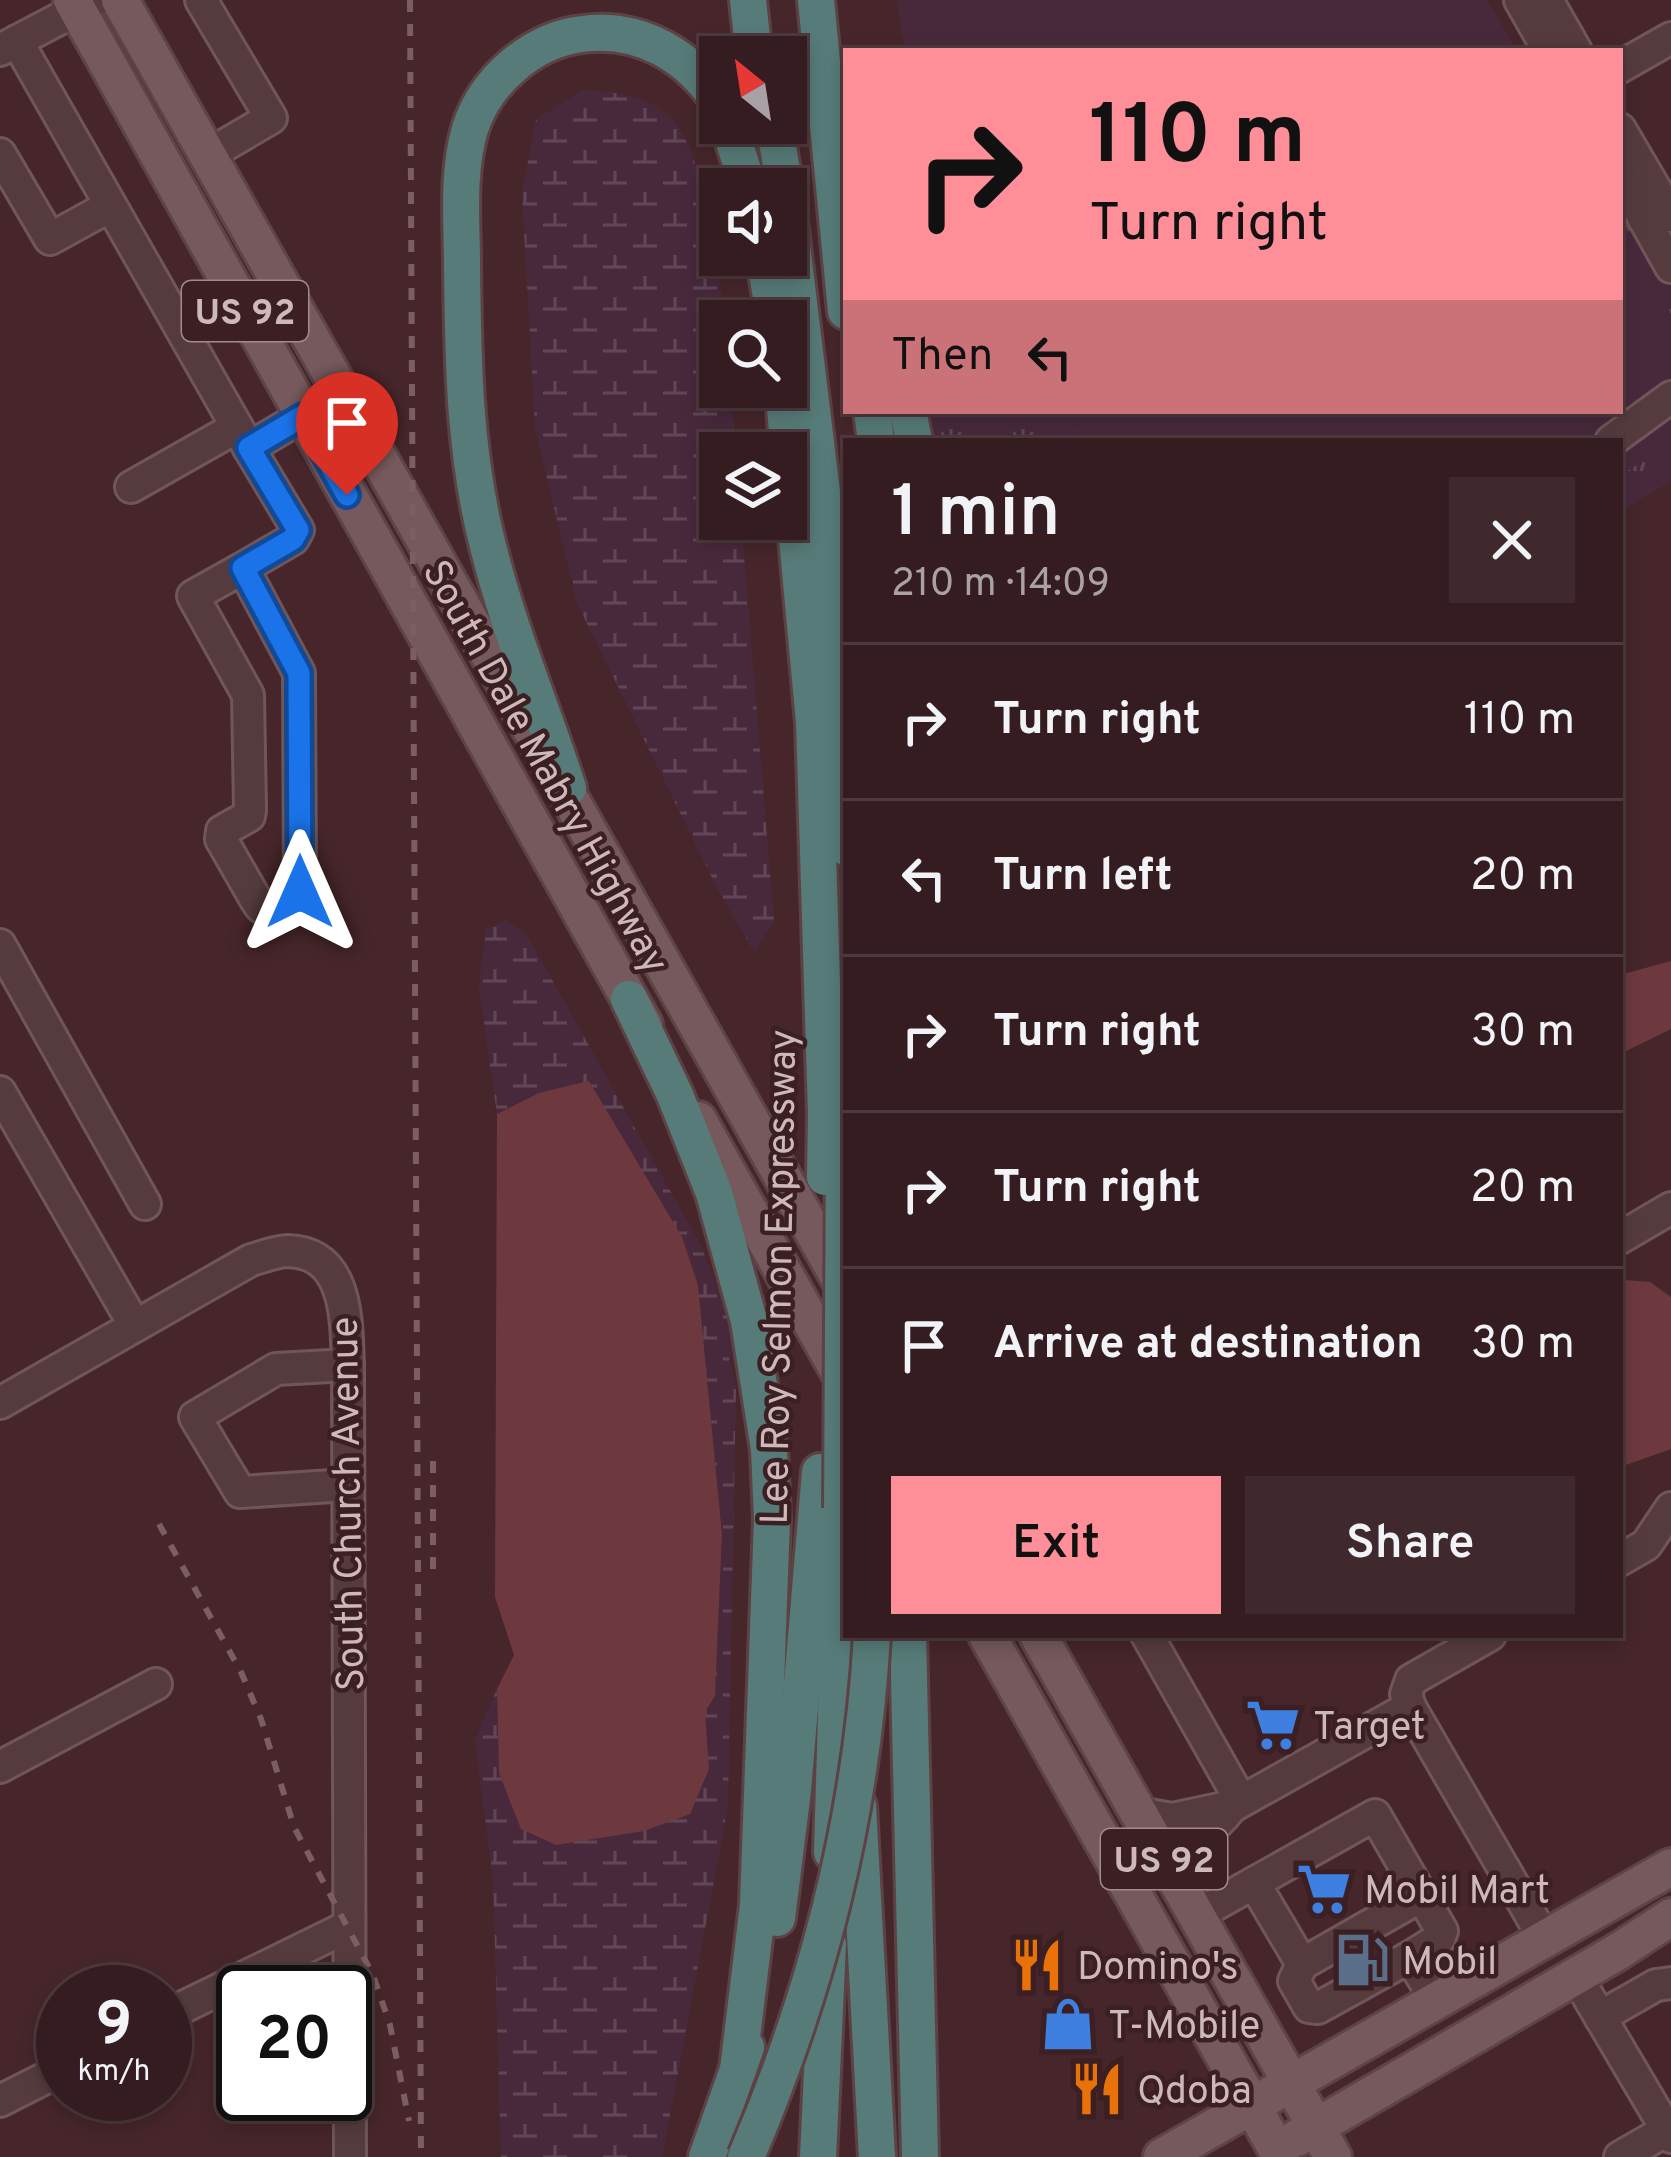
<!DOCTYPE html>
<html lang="en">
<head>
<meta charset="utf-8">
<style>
  :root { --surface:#341c20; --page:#3f292d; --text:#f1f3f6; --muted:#a9a1a5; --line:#4e3a3e; --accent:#fe8e97 }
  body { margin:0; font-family:Overpass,sans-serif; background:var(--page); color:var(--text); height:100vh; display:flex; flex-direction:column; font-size:45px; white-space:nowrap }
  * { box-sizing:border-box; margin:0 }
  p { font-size:39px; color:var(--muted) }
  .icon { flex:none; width:66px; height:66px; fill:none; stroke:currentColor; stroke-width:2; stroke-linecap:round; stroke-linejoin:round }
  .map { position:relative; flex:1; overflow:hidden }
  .panel { position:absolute; left:843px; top:438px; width:780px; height:1200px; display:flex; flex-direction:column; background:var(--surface); border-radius:0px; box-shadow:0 6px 18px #0003,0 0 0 3px var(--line) }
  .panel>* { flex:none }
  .guide { position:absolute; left:843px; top:48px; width:780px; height:366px; border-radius:0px; box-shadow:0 6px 18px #0003,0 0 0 3px var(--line); background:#fe8e97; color:#111; overflow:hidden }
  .needle { width:78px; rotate:330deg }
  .controls { position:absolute; left:699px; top:36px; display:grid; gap:24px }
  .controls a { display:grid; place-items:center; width:108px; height:108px; border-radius:0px; background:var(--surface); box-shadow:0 6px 18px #0003,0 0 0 3px var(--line); font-size:60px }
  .speed { position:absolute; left:36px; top:1965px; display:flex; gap:24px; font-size:60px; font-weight:700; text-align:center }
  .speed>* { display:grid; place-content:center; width:156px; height:156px; border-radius:50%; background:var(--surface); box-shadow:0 6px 18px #0003,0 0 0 3px var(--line); line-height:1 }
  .speed small { font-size:30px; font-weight:400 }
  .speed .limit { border:6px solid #111; border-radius:18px; background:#fff; color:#111 }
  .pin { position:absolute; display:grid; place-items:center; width:102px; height:102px; color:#fff; margin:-123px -51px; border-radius:50% 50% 50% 0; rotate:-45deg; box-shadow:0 0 12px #0007 }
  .pin .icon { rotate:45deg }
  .me { position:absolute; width:132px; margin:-66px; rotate:0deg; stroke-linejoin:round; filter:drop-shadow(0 0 9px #0008) }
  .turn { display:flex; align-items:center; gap:42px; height:252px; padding:0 48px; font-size:54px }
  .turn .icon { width:156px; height:156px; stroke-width:2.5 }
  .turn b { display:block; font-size:84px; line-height:102px }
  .then { display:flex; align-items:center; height:114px; padding:0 48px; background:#0003; gap:24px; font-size:45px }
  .round { display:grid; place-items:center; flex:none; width:126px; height:126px; border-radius:0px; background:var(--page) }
  .overview { display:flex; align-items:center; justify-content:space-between; height:204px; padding:0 48px }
  h1 { font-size:72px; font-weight:600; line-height:90px }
  .primary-button { display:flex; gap:24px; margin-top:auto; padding:24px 48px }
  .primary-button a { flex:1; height:138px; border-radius:0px; background:var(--accent); color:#111; font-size:48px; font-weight:600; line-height:138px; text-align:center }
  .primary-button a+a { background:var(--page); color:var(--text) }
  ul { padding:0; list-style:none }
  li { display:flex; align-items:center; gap:36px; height:156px; padding:0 48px; border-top:3px solid var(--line) }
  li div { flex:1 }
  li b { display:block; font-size:45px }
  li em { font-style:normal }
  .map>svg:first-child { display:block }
  .grass { fill:url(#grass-tufts) }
  .wetland { fill:url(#wetland-marsh) }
  .pitch { fill:#48293c }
  .water { fill:#6d393f }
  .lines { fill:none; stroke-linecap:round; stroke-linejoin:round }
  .minor-casing { stroke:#705658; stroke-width:36 }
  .major-casing { stroke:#5e4447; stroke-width:42 }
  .highway-casing { stroke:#5d4245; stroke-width:42 }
  .minor { stroke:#553b3e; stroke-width:30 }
  .major { stroke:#75595c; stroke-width:36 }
  .highway { stroke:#577b78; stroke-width:36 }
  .rail { stroke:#7c5d60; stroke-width:6; stroke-dasharray:12 12; stroke-linecap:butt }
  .highway-bridge-casing { stroke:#5d4245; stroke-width:42; stroke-linecap:butt }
  .highway-bridge { stroke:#577b78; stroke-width:36 }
  .route-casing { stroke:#114b97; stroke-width:30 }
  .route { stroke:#1a73e8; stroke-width:21 }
  .labels { text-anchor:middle; stroke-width:9; stroke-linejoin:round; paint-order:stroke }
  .shield { fill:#3b1f22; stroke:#a28b8c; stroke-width:3 }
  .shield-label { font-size:36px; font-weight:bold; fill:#ceb9ba }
  .street-label { font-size:39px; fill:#ceb9ba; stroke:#3b1f22 }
  .poi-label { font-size:39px; fill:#ceb9ba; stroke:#3b1f22; text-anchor:start }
</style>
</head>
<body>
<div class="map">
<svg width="1671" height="2157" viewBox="0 0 1671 2157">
  <defs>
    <pattern id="grass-tufts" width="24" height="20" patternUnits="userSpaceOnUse" patternTransform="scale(3)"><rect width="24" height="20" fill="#48293c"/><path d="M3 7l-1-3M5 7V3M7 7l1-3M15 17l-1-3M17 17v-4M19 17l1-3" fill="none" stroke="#614656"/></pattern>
    <pattern id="wetland-marsh" width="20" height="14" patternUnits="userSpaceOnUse" patternTransform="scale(3)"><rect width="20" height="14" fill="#48293c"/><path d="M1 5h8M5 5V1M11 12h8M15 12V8" fill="none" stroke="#614656"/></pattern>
  </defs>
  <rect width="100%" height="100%" fill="#46262a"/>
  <path class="grass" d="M 1620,197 L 1671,287 L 1671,481 L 1620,512 L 1620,441 L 930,441 L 925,411 L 1620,411 Z"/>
  <g class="wetland">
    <path d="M 582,90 C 615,92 643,94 669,116 C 703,143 720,277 724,321 L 720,321 L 720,387 L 730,387 L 736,453 L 720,453 L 720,519 L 741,519 L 774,922 L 754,952 L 718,890 L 577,603 L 535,427 L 522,193 L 536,120 Z"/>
    <path d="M 505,920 L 527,935 L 701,1246 L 738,1339 L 729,1359 L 736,1385 L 728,1806 L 662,2157 L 501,2157 L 493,1879 L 475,1740 L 497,1689 L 499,1773 L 708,1769 L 705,1712 L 715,1696 L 722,1534 L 698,1285 L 539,1093 L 497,1114 L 479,986 L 486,929 Z"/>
  </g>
  <g class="pitch">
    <path d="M 896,0 L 1487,0 L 1517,51 L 906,51 Z"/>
    <path d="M 1620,227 L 1671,314 L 1671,445 L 1620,475 L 1620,441 L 1052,441 L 1085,417 L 1080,411 L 1620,411 Z"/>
  </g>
  <g class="water">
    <path d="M 1671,961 L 1671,1029 L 1620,1054 L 1620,975 Z"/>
    <path d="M 589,1081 L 682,1237 L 698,1285 L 722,1534 L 715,1696 L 705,1712 L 709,1769 L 690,1814 L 644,1831 L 556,1845 L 521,1829 L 499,1773 L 497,1689 L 514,1655 L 495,1597 L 497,1114 L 539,1093 Z"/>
    <path d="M 1625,1280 L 1650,1282 L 1671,1297 L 1671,1449 L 1626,1465 L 1620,1463 L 1620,1282 Z"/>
  </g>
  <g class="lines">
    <defs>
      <g id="minor">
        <path d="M 201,0 L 271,118 L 208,155"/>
        <path d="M 1520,0 L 1549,51"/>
        <path d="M 1547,0 L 1576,51"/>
        <path d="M 17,41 L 249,448"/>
        <path d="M 0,50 L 95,0"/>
        <path d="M 1620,67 L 1671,38"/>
        <path d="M 1620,129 L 1671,216"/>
        <path d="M 0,154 L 50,239 L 110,206"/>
        <path d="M 1620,176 L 1671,267"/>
        <path d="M 1611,441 L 1671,397"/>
        <path d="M 131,487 L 237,427"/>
        <path d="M 243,568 L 193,596 L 248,695 L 250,810 L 249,816 L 222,831 L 221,839 L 256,900 L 261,907 L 272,910 L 300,893 L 299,673 L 243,568 L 293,539 L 298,530 L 249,448 L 303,416"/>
        <path d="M 0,945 L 145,1204"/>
        <path d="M 0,1092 L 135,1326"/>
        <path d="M 1620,1238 L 1671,1208"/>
        <path d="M 348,1365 L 276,1369 L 195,1417 L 240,1492 L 348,1485"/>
        <path d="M 0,1403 L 251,1260 C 262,1257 277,1251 288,1251 C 349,1253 346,1322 348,1365 L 350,2157"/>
        <path d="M 1620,1560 L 1646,1545 L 1671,1508"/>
        <path d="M 1147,1635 L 1241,1801"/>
        <path d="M 1410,1707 L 1544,1938"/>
        <path d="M 0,1767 L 156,1684"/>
        <path d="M 1138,1813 L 1172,1819 L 1233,1806 L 1410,1707 L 1406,1694 L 1411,1680 L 1490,1635"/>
        <path d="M 1171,1871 C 1190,1838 1208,1837 1229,1810"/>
        <path d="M 1254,1883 L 1302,1964 L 1423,1895"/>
        <path d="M 1195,1916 L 1375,1815 L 1442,1931 L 1439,1939 L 1410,1957 L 1436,2000"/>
        <path d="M 1302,1964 L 1294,1981 L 1309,2007 L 1318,2008 L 1410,1957"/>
        <path d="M 1576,1976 L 1671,2137"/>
        <path d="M 165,2016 L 349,1926"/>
        <path d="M 1600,2017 L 1656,1985 L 1671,1983"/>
        <path d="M 0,2101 L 63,2069"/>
        <path d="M 1620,2157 L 1667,2130"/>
      </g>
      <g id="major">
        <path d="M 72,0 L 644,1025"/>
        <path d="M 120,0 C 362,430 607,858 846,1290"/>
        <path d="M 698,1120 L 846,1384"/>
        <path d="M 987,1635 L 1281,2157"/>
        <path d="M 1038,1635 L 1333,2157"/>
        <path d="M 1297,2138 L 1619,1951 L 1671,1917"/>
        <path d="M 1162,2157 L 1671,1867"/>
      </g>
      <g id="highway">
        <path d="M 748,0 L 754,57"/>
        <path d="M 816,0 L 846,311"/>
        <path d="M 728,123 L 749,189"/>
        <path d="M 774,123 L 785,189"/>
        <path d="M 786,196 L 830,558 L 846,847"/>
        <path d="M 764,255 L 775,321"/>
        <path d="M 783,387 L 814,722 L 826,1114"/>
        <path d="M 872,411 L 876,441"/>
        <path d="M 908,411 L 914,441"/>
        <path d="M 568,788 C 542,708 508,628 488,546 C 464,453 463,361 462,265 C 462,221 457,173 470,129 C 485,81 532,40 582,34 C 640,26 690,56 720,103"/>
        <path d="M 629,999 L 675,1095 L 714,1193 L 749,1321 L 769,1450 L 772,1519 L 758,1905 L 738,2070"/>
        <path d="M 908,1635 L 920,2157"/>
        <path d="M 858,1806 L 877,2157"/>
        <path d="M 832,1852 L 842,1508"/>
        <path d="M 777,1918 L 793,1790 L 820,1472"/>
        <path d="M 707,2157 L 746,2047"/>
        <path d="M 818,2157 L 828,1944"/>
      </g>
    </defs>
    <use href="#minor" class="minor-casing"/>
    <use href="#major" class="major-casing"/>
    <use href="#highway" class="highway-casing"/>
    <use href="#minor" class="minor"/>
    <use href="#major" class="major"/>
    <use href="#highway" class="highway"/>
    <g class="rail">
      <path d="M 410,0 L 421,2157"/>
      <path d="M 433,1461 L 433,1581"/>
      <path d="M 159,1524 L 241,1672 L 261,1719 L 294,1827 L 373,1975 L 390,2025 L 409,2121"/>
    </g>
    <defs>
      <g id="highway-bridge">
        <path d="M 825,1177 L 826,1114"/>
        <path d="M 842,1508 L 844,1146"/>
        <path d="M 746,2157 C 817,1992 862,1815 872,1635"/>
      </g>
    </defs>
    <use href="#highway-bridge" class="highway-bridge-casing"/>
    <use href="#highway-bridge" class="highway-bridge"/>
  </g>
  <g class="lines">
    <defs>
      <path id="route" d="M 300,892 L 299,673 L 243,568 L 293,539 L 298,530 L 249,448 L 303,416 L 347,495"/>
    </defs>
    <use href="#route" class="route-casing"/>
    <use href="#route" class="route"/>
  </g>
  <defs>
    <symbol id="supermarket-bare" viewBox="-9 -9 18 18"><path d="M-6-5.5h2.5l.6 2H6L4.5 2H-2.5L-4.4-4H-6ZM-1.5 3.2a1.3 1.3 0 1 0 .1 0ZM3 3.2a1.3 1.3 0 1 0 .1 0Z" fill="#3f7fe0" stroke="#3b1f22" stroke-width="2.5" paint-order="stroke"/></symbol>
    <symbol id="fuel-bare" viewBox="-9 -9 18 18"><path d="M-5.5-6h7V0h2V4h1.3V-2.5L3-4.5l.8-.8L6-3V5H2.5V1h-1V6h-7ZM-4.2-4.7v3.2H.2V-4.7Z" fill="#5c6f8a" stroke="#3b1f22" stroke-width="2.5" paint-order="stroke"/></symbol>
    <symbol id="restaurant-bare" viewBox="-9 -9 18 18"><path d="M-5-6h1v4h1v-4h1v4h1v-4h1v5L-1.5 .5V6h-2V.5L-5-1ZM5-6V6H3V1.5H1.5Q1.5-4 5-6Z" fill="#e8710a" stroke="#3b1f22" stroke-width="2.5" paint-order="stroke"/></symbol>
    <symbol id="shop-bare" viewBox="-9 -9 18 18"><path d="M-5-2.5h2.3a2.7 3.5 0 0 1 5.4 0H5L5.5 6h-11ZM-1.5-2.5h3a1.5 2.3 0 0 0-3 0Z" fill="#3f7fe0" stroke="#3b1f22" stroke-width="2.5" paint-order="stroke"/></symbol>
  </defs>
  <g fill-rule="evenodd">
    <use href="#supermarket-bare" x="1235" y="1687" width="76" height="76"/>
    <use href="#supermarket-bare" x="1286" y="1851" width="76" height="76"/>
    <use href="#fuel-bare" x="1324" y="1922" width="76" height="76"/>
    <use href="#restaurant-bare" x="999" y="1927" width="76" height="76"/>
    <use href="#shop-bare" x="1030" y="1986" width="76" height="76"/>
    <use href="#restaurant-bare" x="1059" y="2051" width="76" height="76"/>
  </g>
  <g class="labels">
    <g class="shield">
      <rect x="182" y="281" width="126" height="60" rx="9"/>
      <rect x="1101" y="1829" width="126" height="60" rx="9"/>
    </g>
    <g class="shield-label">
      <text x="245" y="324">US 92</text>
      <text x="1164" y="1872">US 92</text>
    </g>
    <g class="street-label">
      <text transform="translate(547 766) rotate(61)" y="14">South Dale Mabry Highway</text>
      <text transform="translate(777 1277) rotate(-89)" y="14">Lee Roy Selmon Expressway</text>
      <text transform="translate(346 1504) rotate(-91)" y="14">South Church Avenue</text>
    </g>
    <g class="poi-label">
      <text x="1313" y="1739">Target</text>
      <text x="1364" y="1903">Mobil Mart</text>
      <text x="1402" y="1974">Mobil</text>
      <text x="1077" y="1979">Domino's</text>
      <text x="1108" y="2038">T-Mobile</text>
      <text x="1137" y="2103">Qdoba</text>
    </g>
  </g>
</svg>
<div class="controls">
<a><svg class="needle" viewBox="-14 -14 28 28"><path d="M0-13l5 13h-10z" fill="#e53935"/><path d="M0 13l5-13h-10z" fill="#a9a1a5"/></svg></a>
<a><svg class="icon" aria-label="sound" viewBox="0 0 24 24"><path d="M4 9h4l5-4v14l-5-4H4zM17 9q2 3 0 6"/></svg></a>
<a><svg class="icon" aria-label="search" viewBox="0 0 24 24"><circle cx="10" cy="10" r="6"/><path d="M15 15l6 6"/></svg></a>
<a><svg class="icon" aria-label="layers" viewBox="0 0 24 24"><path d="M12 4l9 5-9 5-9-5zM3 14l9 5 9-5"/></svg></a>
</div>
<div class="speed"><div>9<small>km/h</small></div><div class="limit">20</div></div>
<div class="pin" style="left:347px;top:495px;background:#d93025"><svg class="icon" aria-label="arrive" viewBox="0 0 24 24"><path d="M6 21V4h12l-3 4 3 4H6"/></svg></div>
<svg class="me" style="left:300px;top:892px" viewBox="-20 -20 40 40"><path d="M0-17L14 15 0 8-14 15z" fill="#1a73e8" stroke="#fff" stroke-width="4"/></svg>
<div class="guide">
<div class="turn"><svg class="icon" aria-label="right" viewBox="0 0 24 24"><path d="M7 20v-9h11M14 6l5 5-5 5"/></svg><div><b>110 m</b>Turn right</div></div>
<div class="then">Then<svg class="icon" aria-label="left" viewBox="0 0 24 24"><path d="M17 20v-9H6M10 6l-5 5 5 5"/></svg></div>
</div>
<section class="panel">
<div class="overview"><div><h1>1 min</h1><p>210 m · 14:09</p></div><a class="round"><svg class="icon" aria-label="close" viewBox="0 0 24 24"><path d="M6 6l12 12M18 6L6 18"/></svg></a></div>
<ul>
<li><svg class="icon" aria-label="right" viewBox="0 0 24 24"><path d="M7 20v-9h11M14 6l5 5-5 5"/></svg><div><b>Turn right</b></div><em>110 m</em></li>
<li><svg class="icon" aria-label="left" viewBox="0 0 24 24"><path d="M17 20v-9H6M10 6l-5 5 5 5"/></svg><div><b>Turn left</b></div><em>20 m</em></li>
<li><svg class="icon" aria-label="right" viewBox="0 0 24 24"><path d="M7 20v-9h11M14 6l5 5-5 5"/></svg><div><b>Turn right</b></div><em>30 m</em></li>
<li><svg class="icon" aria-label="right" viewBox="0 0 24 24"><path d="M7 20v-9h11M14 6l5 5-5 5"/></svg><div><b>Turn right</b></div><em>20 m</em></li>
<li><svg class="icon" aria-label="arrive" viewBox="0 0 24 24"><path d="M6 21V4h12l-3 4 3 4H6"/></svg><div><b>Arrive at destination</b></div><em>30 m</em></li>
</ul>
<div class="primary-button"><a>Exit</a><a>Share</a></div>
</section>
</div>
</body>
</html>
